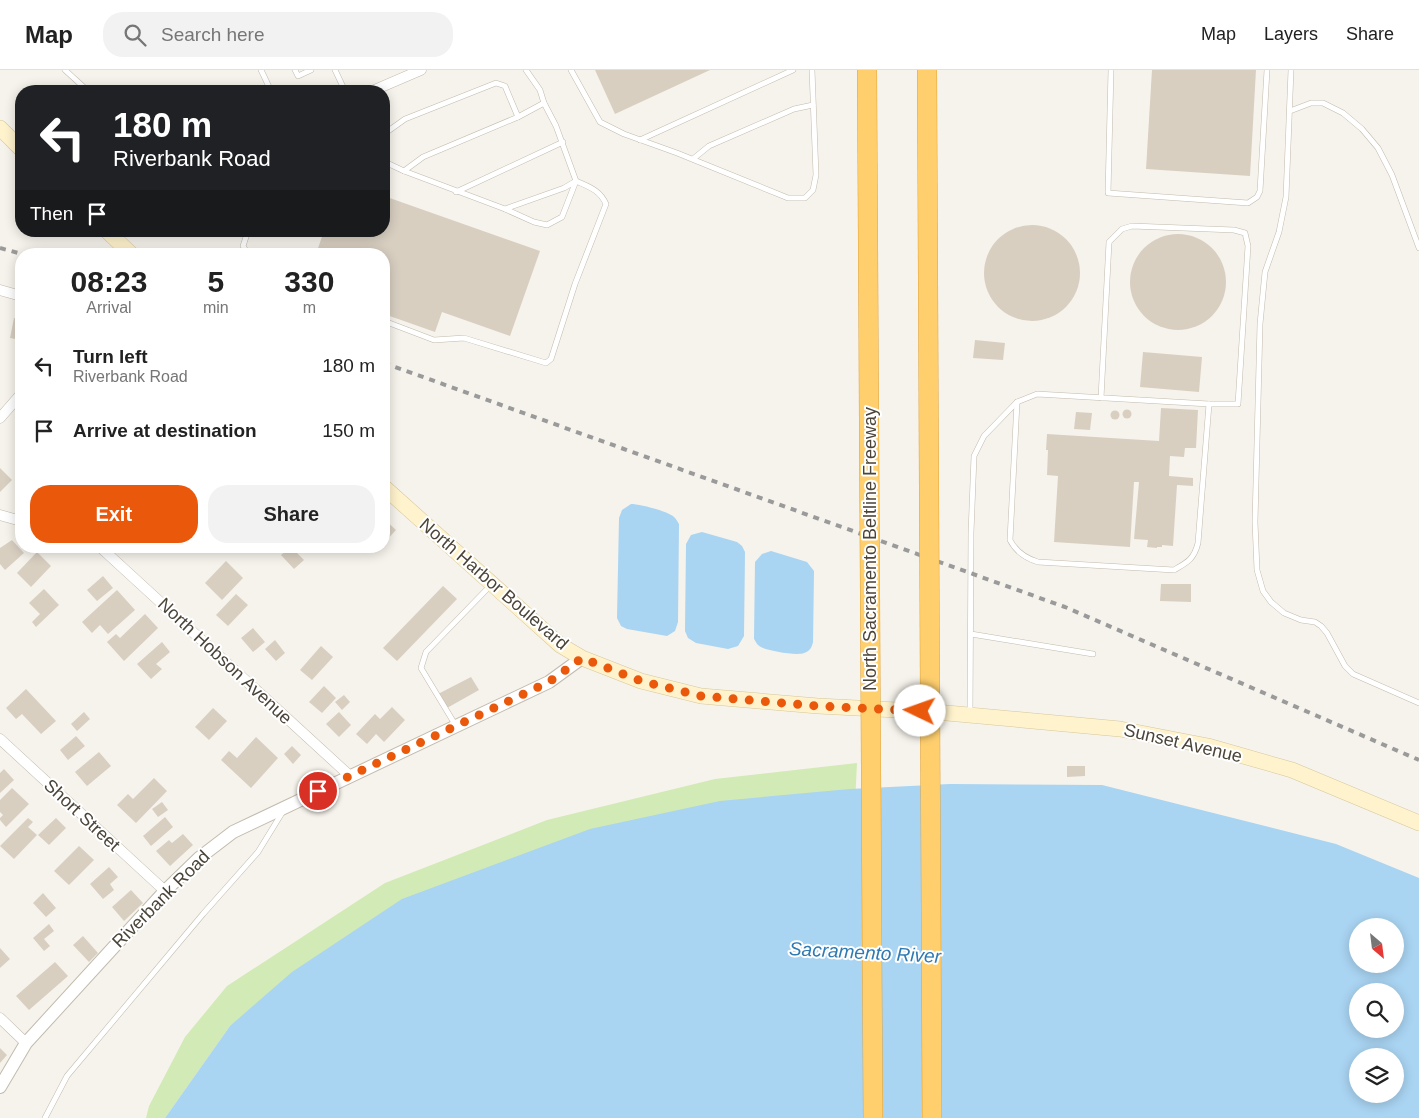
<!DOCTYPE html>
<html lang="en">
<head>
<meta charset="utf-8">
<style>
  :root { --surface:#fff; --page:#f2f2f2; --text:#222; --muted:#767676; --line:#e0e0e0; --accent:#ea580c }
  body { margin:0; font-family:Helvetica,sans-serif; background:var(--page); color:var(--text); height:100vh; display:flex; flex-direction:column; font-size:19px; white-space:nowrap }
  * { box-sizing:border-box; margin:0 }
  p { font-size:16px; color:var(--muted) }
  .icon { flex:none; width:28px; height:28px; fill:none; stroke:currentColor; stroke-width:2; stroke-linecap:round; stroke-linejoin:round }
  .map { position:relative; flex:1; overflow:hidden }
  .panel { position:absolute; left:15px; top:178px; width:375px; height:305px; display:flex; flex-direction:column; background:var(--surface); border-radius:20px; box-shadow:0 2px 12px #0003 }
  .panel>* { flex:none }
  .top-card { position:absolute; left:15px; top:15px; width:375px; height:152px; border-radius:20px; box-shadow:0 2px 12px #0003; background:#202124; color:#fff; overflow:hidden }
  .needle { width:32px; rotate:152deg }
  .buttons { position:absolute; left:1349px; top:848px; display:grid; gap:10px }
  .buttons a { display:grid; place-items:center; width:55px; height:55px; border-radius:50%; background:var(--surface); box-shadow:0 2px 12px #0003; font-size:25px }
  .pin { position:absolute; display:grid; place-items:center; width:42px; height:42px; color:#fff; margin:-21px; border:2px solid #fff; border-radius:50%; box-shadow:0 1px 5px #0007 }
  .me { position:absolute; width:55px; margin:-28px; rotate:273deg; stroke-linejoin:round; filter:drop-shadow(0 0 4px #0008) }
  .turn { display:flex; align-items:center; gap:18px; height:105px; padding:0 15px; font-size:22px }
  .turn .icon { width:65px; height:65px; stroke-width:2.5 }
  .turn b { display:block; font-size:35px; line-height:42px }
  .then { display:flex; align-items:center; height:48px; padding:0 15px; background:#0003; gap:10px; font-size:19px }
  .eta { display:flex; justify-content:space-evenly; align-items:center; height:85px; text-align:center }
  .eta b { font-size:30px; font-weight:700; line-height:35px }
  .primary-button { display:flex; gap:10px; margin-top:auto; padding:10px 15px }
  .primary-button a { flex:1; height:58px; border-radius:20px; background:var(--accent); color:#fff; font-size:20px; font-weight:700; line-height:58px; text-align:center }
  .primary-button a+a { background:var(--page); color:var(--text) }
  ul { padding:0; list-style:none }
  li { display:flex; align-items:center; gap:15px; height:65px; padding:0 15px }
  li div { flex:1 }
  li b { display:block; font-size:19px }
  li em { font-style:normal }
  header { display:flex; align-items:center; gap:30px; box-sizing:border-box; height:70px; padding:0 25px; background:var(--surface); border-bottom:1px solid var(--line) }
  header strong { font-size:24px }
  nav { display:flex; gap:28px; margin-inline-start:auto; font-size:18px }
  .search { width:350px; height:45px; background:var(--page); display:flex; align-items:center; gap:12px; box-sizing:border-box; padding:0 18px; border-radius:20px; color:var(--muted); font-size:19px }
  .map>svg:first-child { display:block }
  .green { fill:#d2eab5 }
  .water { fill:#a9d4f2; fill-rule:evenodd }
  .building { fill:#d8cfc1 }
  .lines { fill:none; stroke-linecap:round; stroke-linejoin:round }
  .service-casing { stroke:#c2bbae; stroke-width:6 }
  .minor-casing { stroke:#c2bbae; stroke-width:11 }
  .tertiary-casing { stroke:#c2bbae; stroke-width:14 }
  .secondary-casing { stroke:#d6c79b; stroke-width:16 }
  .service { stroke:#fff; stroke-width:5 }
  .minor { stroke:#fff; stroke-width:10 }
  .tertiary { stroke:#fff; stroke-width:12 }
  .secondary { stroke:#fff3cd; stroke-width:15 }
  .rail { stroke:#9a9a9a; stroke-width:4; stroke-dasharray:6 6; stroke-linecap:butt }
  .motorway-bridge-casing { stroke:#e0a43c; stroke-width:20; stroke-linecap:butt }
  .motorway-bridge { stroke:#ffcf6e; stroke-width:19 }
  .route { stroke:#ea580c; stroke-width:9; stroke-dasharray:0 16.2 }
  .labels { text-anchor:middle; stroke-width:4; stroke-linejoin:round; paint-order:stroke }
  .street-label { font-size:18px; fill:#4b4439; stroke:#fff }
  .water-label { font-size:19px; font-style:italic; fill:#2e7ab2; stroke:#fff }
</style>
</head>
<body>
<header>
<strong>Map</strong>
<div class="search"><svg class="icon" aria-label="search" viewBox="0 0 24 24"><circle cx="10" cy="10" r="6"/><path d="M15 15l6 6"/></svg>Search here</div>
<nav><a>Map</a><a>Layers</a><a>Share</a></nav>
</header>
<div class="map">
<svg width="1419" height="1048" viewBox="0 0 1419 1048">
  <rect width="100%" height="100%" fill="#f6f3ec"/>
  <path class="green" d="M 857,693 L 855,733 L 230,956 L 165,1048 L 146,1048 L 149,1036 L 185,967 L 227,916 L 385,813 L 547,750 L 715,709 Z"/>
  <g class="water">
    <path d="M 631,434 C 639,434 668,441 674,447 C 677,450 677,451 679,454 L 678,552 L 675,561 L 667,566 L 627,559 L 621,556 L 617,548 L 619,448 L 622,440 Z"/>
    <path d="M 702,462 L 737,472 L 742,476 L 745,482 L 744,566 L 738,576 L 728,579 L 696,573 L 688,568 L 685,561 L 686,474 L 691,465 Z"/>
    <path d="M 771,481 L 807,492 L 814,501 L 813,572 C 812,577 810,581 804,583 C 797,586 768,581 761,577 C 757,575 756,572 754,569 L 755,492 L 762,484 Z"/>
    <path d="M 950,714 L 1102,715 L 1336,774 L 1419,808 L 1419,1048 L 165,1048 L 230,956 L 292,902 L 402,829 L 590,759 L 720,731 L 850,719 ZM 1358,856 L 1395,856 L 1395,894 L 1358,894 ZM 1358,921 L 1395,921 L 1395,959 L 1358,959 ZM 1358,986 L 1395,986 L 1395,1024 L 1358,1024 Z"/>
  </g>
  <g class="building">
    <path d="M 595,0 L 710,0 L 615,44 Z"/>
    <path d="M 1152,0 L 1256,0 L 1250,106 L 1146,99 Z"/>
    <path d="M 384,126 L 540,181 L 510,266 L 442,242 L 435,262 L 384,244 L 384,184 L 316,184 L 324,161 L 384,161 Z"/>
    <circle cx="1032" cy="203" r="48"/>
    <circle cx="1178" cy="212" r="48"/>
    <path d="M 14,248 L 21,250 L 21,270 L 10,268 Z"/>
    <path d="M 975,270 L 1005,273 L 1003,290 L 973,288 Z"/>
    <path d="M 1143,282 L 1202,287 L 1199,322 L 1140,317 Z"/>
    <path d="M 1161,338 L 1198,340 L 1196,378 L 1185,378 L 1184,387 L 1170,386 L 1169,406 L 1193,408 L 1193,416 L 1177,415 L 1173,476 L 1162,475 L 1162,477 L 1157,477 L 1157,478 L 1147,477 L 1148,470 L 1134,469 L 1139,412 L 1134,412 L 1130,477 L 1054,472 L 1058,406 L 1047,405 L 1048,380 L 1046,380 L 1047,364 L 1159,371 Z"/>
    <circle cx="1127" cy="344" r="4.5"/>
    <circle cx="1115" cy="345" r="4.5"/>
    <path d="M 1076,342 L 1092,343 L 1090,360 L 1074,359 Z"/>
    <path d="M 0,398 L 12,410 L 0,422 Z"/>
    <path d="M 384,449 L 396,460 L 384,473 Z"/>
    <path d="M 12,470 L 24,483 L 5,500 L 0,494 L 0,478 Z"/>
    <path d="M 291,477 L 304,490 L 294,499 L 281,485 Z"/>
    <path d="M 37,482 L 51,496 L 31,517 L 17,503 Z"/>
    <path d="M 226,491 L 243,508 L 222,530 L 205,513 Z"/>
    <path d="M 103,506 L 113,518 L 97,531 L 87,520 Z"/>
    <path d="M 1161,514 L 1191,514 L 1191,532 L 1160,531 Z"/>
    <path d="M 443,516 L 457,529 L 397,591 L 383,578 Z"/>
    <path d="M 44,519 L 59,535 L 36,557 L 32,552 L 40,544 L 29,533 Z"/>
    <path d="M 117,520 L 135,540 L 108,564 L 100,555 L 92,563 L 82,552 Z"/>
    <path d="M 236,524 L 248,535 L 228,556 L 216,545 Z"/>
    <path d="M 145,544 L 158,558 L 124,591 L 107,572 L 116,564 L 120,568 Z"/>
    <path d="M 253,558 L 265,572 L 253,582 L 241,568 Z"/>
    <path d="M 275,570 L 285,583 L 276,591 L 265,579 Z"/>
    <path d="M 162,572 L 170,582 L 156,594 L 162,599 L 151,609 L 137,594 Z"/>
    <path d="M 321,576 L 333,587 L 312,610 L 300,600 Z"/>
    <path d="M 471,607 L 479,620 L 447,638 L 438,624 Z"/>
    <path d="M 324,616 L 336,628 L 322,643 L 309,632 Z"/>
    <path d="M 26,619 L 56,651 L 41,664 L 22,644 L 16,649 L 6,638 Z"/>
    <path d="M 344,625 L 350,632 L 342,640 L 335,632 Z"/>
    <path d="M 392,637 L 405,650 L 384,672 L 376,664 L 367,674 L 356,664 L 375,644 L 380,649 Z"/>
    <path d="M 213,638 L 227,651 L 209,670 L 195,657 Z"/>
    <path d="M 84,642 L 90,649 L 77,661 L 71,654 Z"/>
    <path d="M 339,642 L 351,655 L 339,667 L 326,654 Z"/>
    <path d="M 76,666 L 85,676 L 68,690 L 60,680 Z"/>
    <path d="M 256,667 L 278,688 L 251,718 L 221,690 L 229,681 L 237,688 Z"/>
    <path d="M 292,676 L 301,685 L 293,694 L 284,684 Z"/>
    <path d="M 99,682 L 111,696 L 87,716 L 75,702 Z"/>
    <path d="M 1067,696 L 1085,696 L 1085,706 L 1067,707 Z"/>
    <path d="M 4,699 L 14,710 L 0,723 L 0,703 Z"/>
    <path d="M 154,708 L 167,721 L 136,753 L 117,735 L 128,724 L 133,729 Z"/>
    <path d="M 12,718 L 29,734 L 6,757 L 0,750 L 0,748 L 3,745 L 0,742 L 0,730 Z"/>
    <path d="M 162,732 L 168,740 L 158,747 L 152,739 Z"/>
    <path d="M 165,747 L 173,757 L 151,776 L 143,766 Z"/>
    <path d="M 28,748 L 33,752 L 28,757 L 37,765 L 14,789 L 0,776 Z"/>
    <path d="M 56,748 L 66,758 L 49,775 L 38,765 Z"/>
    <path d="M 183,764 L 193,775 L 170,796 L 156,781 L 169,770 L 172,773 Z"/>
    <path d="M 79,776 L 94,790 L 69,815 L 54,801 Z"/>
    <path d="M 109,797 L 118,807 L 110,814 L 114,820 L 103,829 L 90,814 Z"/>
    <path d="M 131,820 L 143,833 L 124,851 L 112,837 Z"/>
    <path d="M 43,823 L 56,838 L 46,847 L 33,833 Z"/>
    <path d="M 49,854 L 54,861 L 44,869 L 50,876 L 44,881 L 33,868 Z"/>
    <path d="M 83,866 L 98,883 L 89,892 L 73,875 Z"/>
    <path d="M 0,878 L 10,889 L 0,898 Z"/>
    <path d="M 55,892 L 68,906 L 29,940 L 16,926 Z"/>
    <path d="M 0,978 L 7,985 L 0,993 Z"/>
  </g>
  <g class="lines">
    <defs>
      <g id="service">
        <path d="M 65,0 L 88,21"/>
        <path d="M 261,0 L 271,21"/>
        <path d="M 295,0 L 298,6 L 311,0"/>
        <path d="M 335,0 L 345,21"/>
        <path d="M 571,0 L 600,52 L 624,64 L 677,83 L 788,128 L 805,128 L 813,120 L 816,105 L 812,0"/>
        <path d="M 1111,0 L 1108,123 L 1248,133 L 1257,127 L 1260,121 L 1267,0"/>
        <path d="M 1291,0 L 1286,127 L 1279,162 L 1265,202 L 1260,254 L 1255,452 L 1257,500 L 1263,521 L 1271,532 L 1284,543 L 1301,550 L 1315,552 L 1321,556 L 1327,563 L 1345,596 L 1353,604 L 1419,633"/>
        <path d="M 1290,41 L 1311,33 L 1323,33 L 1343,43 L 1362,59 L 1378,78 L 1392,105 L 1419,178"/>
        <path d="M 384,64 L 405,49 L 496,13 L 505,16 L 518,47"/>
        <path d="M 640,70 L 793,0"/>
        <path d="M 384,89 L 387,93 L 404,101 L 423,87 L 518,47 L 544,33"/>
        <path d="M 693,89 L 709,76 L 794,39 L 813,35"/>
        <path d="M 404,101 L 505,139 L 564,118 L 576,111 L 556,56 L 544,33 L 540,20 L 526,0"/>
        <path d="M 456,122 L 563,72"/>
        <path d="M 248,184 L 243,176 L 248,161"/>
        <path d="M 384,251 L 434,270 L 464,268 L 546,293 L 551,289 L 575,214 L 606,134 C 600,120 589,117 576,111 L 562,147 L 547,155 L 534,152 L 505,139"/>
        <path d="M 1017,332 L 1010,470 C 1016,482 1025,488 1038,492 L 1174,500 C 1188,492 1194,489 1198,473 L 1209,334"/>
        <path d="M 971,564 L 1093,584"/>
        <path d="M 970,644 L 971,463 L 974,386 L 984,366 L 1017,332 L 1037,324 L 1209,334 L 1238,334 L 1248,176 L 1245,163 L 1234,160 L 1132,156 L 1122,159 L 1109,172 L 1101,328"/>
        <path d="M 456,656 L 421,598 L 426,582 L 490,516"/>
        <path d="M 45,1048 L 67,1006 L 203,844 L 258,782 L 282,743"/>
      </g>
      <g id="minor">
        <path d="M 372,21 L 421,0"/>
        <path d="M 0,220 L 21,226"/>
        <path d="M 0,348 L 21,324"/>
        <path d="M 0,445 L 21,451"/>
        <path d="M 99,476 L 350,706"/>
        <path d="M 0,669 L 165,821"/>
        <path d="M 0,948 L 26,973"/>
      </g>
      <path id="tertiary" d="M 0,1017 L 26,973 L 165,821 L 199,788 L 233,762 L 549,612 L 582,588"/>
      <g id="secondary">
        <path d="M 0,58 L 21,79"/>
        <path d="M 107,161 L 131,184"/>
        <path d="M 384,417 L 560,575 L 582,588 L 641,611 L 701,626 L 818,636 L 936,642 L 1120,659 L 1208,676 L 1292,700 L 1419,753"/>
      </g>
    </defs>
    <use href="#service" class="service-casing"/>
    <use href="#minor" class="minor-casing"/>
    <use href="#tertiary" class="tertiary-casing"/>
    <use href="#secondary" class="secondary-casing"/>
    <use href="#service" class="service"/>
    <use href="#minor" class="minor"/>
    <use href="#tertiary" class="tertiary"/>
    <use href="#secondary" class="secondary"/>
    <g class="rail">
      <path d="M 0,178 L 22,184"/>
      <path d="M 384,293 L 1065,537 L 1419,690"/>
    </g>
    <defs>
      <g id="motorway-bridge">
        <path d="M 867,0 L 873,1048"/>
        <path d="M 927,0 L 932,1048"/>
      </g>
    </defs>
    <use href="#motorway-bridge" class="motorway-bridge-casing"/>
    <use href="#motorway-bridge" class="motorway-bridge"/>
  </g>
  <g class="lines">
    <path class="route" d="M 318,721 L 549,612 L 582,588 L 641,611 L 701,626 L 818,636 L 920,641"/>
  </g>
  <g class="labels">
    <g class="street-label">
      <text transform="translate(870 479) rotate(-90)" y="6">North Sacramento Beltline Freeway</text>
      <text transform="translate(494 514) rotate(41)" y="6">North Harbor Boulevard</text>
      <text transform="translate(225 591) rotate(43)" y="6">North Hobson Avenue</text>
      <text transform="translate(1183 673) rotate(13)" y="6">Sunset Avenue</text>
      <text transform="translate(82 745) rotate(43)" y="6">Short Street</text>
      <text transform="translate(161 829) rotate(-45)" y="6">Riverbank Road</text>
    </g>
    <g class="water-label">
      <text transform="translate(865 882) rotate(3)" y="7">Sacramento River</text>
    </g>
  </g>
</svg>
<div class="buttons">
<a><svg class="needle" viewBox="-14 -14 28 28"><path d="M0-13l5 13h-10z" fill="#e53935"/><path d="M0 13l5-13h-10z" fill="#767676"/></svg></a>
<a><svg class="icon" aria-label="search" viewBox="0 0 24 24"><circle cx="10" cy="10" r="6"/><path d="M15 15l6 6"/></svg></a>
<a><svg class="icon" aria-label="layers" viewBox="0 0 24 24"><path d="M12 4l9 5-9 5-9-5zM3 14l9 5 9-5"/></svg></a>
</div>
<div class="pin" style="left:318px;top:721px;background:#d93025"><svg class="icon" aria-label="arrive" viewBox="0 0 24 24"><path d="M6 21V4h12l-3 4 3 4H6"/></svg></div>
<svg class="me" style="left:920px;top:641px" viewBox="-20 -20 40 40"><circle r="19" fill="#fff"/><path d="M0-13L10 11 0 6-10 11z" fill="#ea580c"/></svg>
<div class="top-card">
<div class="turn"><svg class="icon" aria-label="left" viewBox="0 0 24 24"><path d="M17 20v-9H6M10 6l-5 5 5 5"/></svg><div><b>180 m</b>Riverbank Road</div></div>
<div class="then">Then<svg class="icon" aria-label="arrive" viewBox="0 0 24 24"><path d="M6 21V4h12l-3 4 3 4H6"/></svg></div>
</div>
<section class="panel">
<div class="eta">
<div><b>08:23</b><p>Arrival</p></div>
<div><b>5</b><p>min</p></div>
<div><b>330</b><p>m</p></div>
</div>
<ul>
<li><svg class="icon" aria-label="left" viewBox="0 0 24 24"><path d="M17 20v-9H6M10 6l-5 5 5 5"/></svg><div><b>Turn left</b><p>Riverbank Road</p></div><em>180 m</em></li>
<li><svg class="icon" aria-label="arrive" viewBox="0 0 24 24"><path d="M6 21V4h12l-3 4 3 4H6"/></svg><div><b>Arrive at destination</b></div><em>150 m</em></li>
</ul>
<div class="primary-button"><a>Exit</a><a>Share</a></div>
</section>
</div>
</body>
</html>
